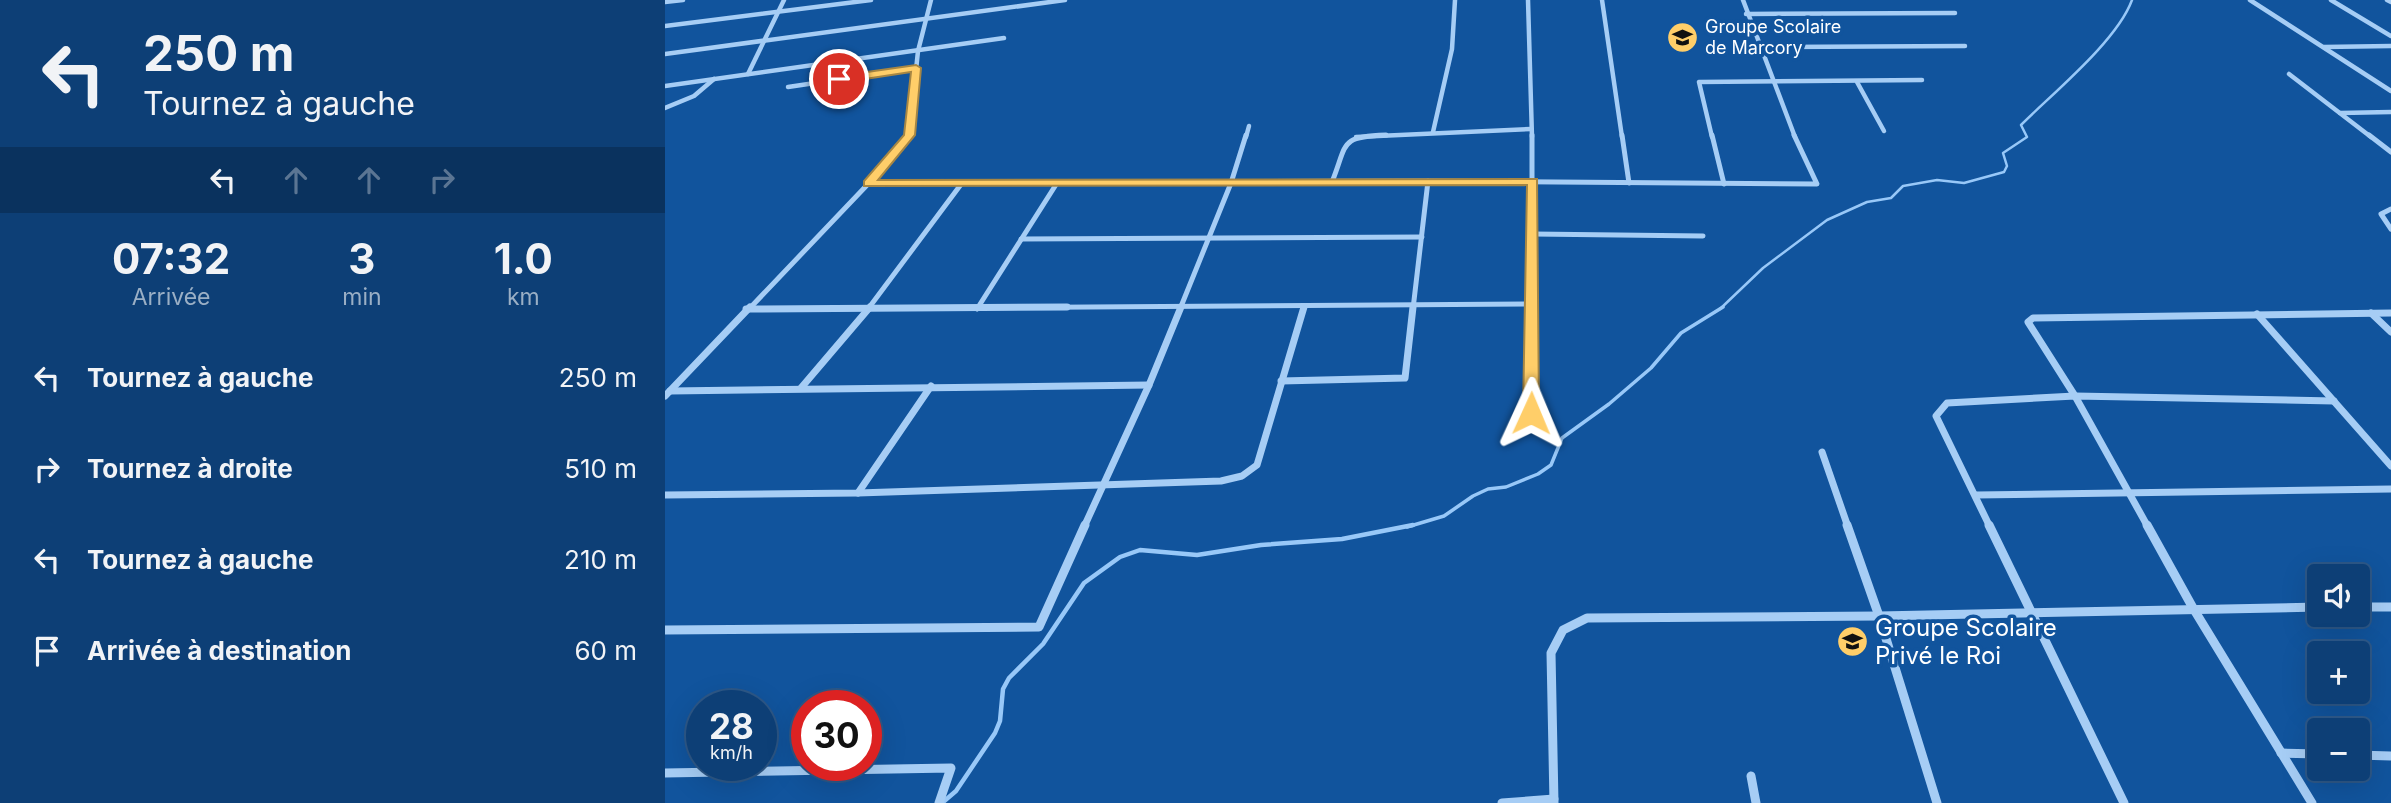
<!DOCTYPE html>
<html lang="fr">
<head>
<meta charset="utf-8">
<style>
  :root { --surface:#0d3f76; --page:#16467b; --text:#f1f3f6; --muted:#9aafc5; --line:#2d5888 }
  body { margin:0; font-family:Inter,sans-serif; background:var(--page); color:var(--text); height:100vh; display:flex; flex-direction:column; font-size:26px; white-space:nowrap }
  * { box-sizing:border-box; margin:0 }
  p { font-size:23px; color:var(--muted) }
  .icon { flex:none; width:38px; height:38px; fill:none; stroke:currentColor; stroke-width:2; stroke-linecap:round; stroke-linejoin:round }
  .map { position:relative; flex:1; overflow:hidden }
  .panel { display:flex; flex-direction:column; background:var(--surface); width:665px }
  .panel>* { flex:none }
  .hud { background:#0d3f76; color:var(--text); overflow:hidden }
  .buttons { position:absolute; left:1642px; top:564px; display:grid; gap:14px }
  .buttons a { display:grid; place-items:center; width:63px; height:63px; border-radius:7px; background:var(--surface); box-shadow:0 7px 28px #0002,0 0 0 2px var(--line); font-size:35px }
  .speed { position:absolute; left:21px; top:690px; display:flex; gap:14px; font-size:35px; font-weight:700; text-align:center }
  .speed>* { display:grid; place-content:center; width:91px; height:91px; border-radius:50%; background:var(--surface); box-shadow:0 7px 28px #0002,0 0 0 2px var(--line); line-height:1 }
  .speed small { font-size:18px; font-weight:400 }
  .speed .limit { border:10px solid #d22; background:#fff; color:#111 }
  .pin { position:absolute; display:grid; place-items:center; width:60px; height:60px; color:#fff; margin:-30px; border:4px solid #fff; border-radius:50%; box-shadow:0 2px 7px #0007 }
  .me { position:absolute; width:77px; margin:-38px; rotate:1deg; stroke-linejoin:round; filter:drop-shadow(0 0 5px #0008) }
  .turn { display:flex; align-items:center; gap:24px; height:147px; padding:0 28px; font-size:32px }
  .turn .icon { width:91px; height:91px; stroke-width:2.5 }
  .turn b { display:block; font-size:49px; line-height:60px }
  .lanes { display:flex; align-items:center; height:66px; padding:0 28px; background:#0003; justify-content:center; gap:35px; direction:ltr }
  .lanes .off { opacity:.35 }
  .eta { display:flex; justify-content:space-evenly; align-items:center; height:119px; text-align:center }
  .eta b { font-size:42px; font-weight:700; line-height:49px }
  ul { padding:0; list-style:none }
  li { display:flex; align-items:center; gap:21px; height:91px; padding:0 28px }
  li div { flex:1 }
  li b { display:block; font-size:26px }
  li em { font-style:normal }
  main { display:flex; flex:1; min-height:0 }
  .map>svg:first-child { display:block }
  .lines { fill:none; stroke-linecap:round; stroke-linejoin:round }
  .stream-far2 { stroke:#98c8f8; stroke-width:2.5 }
  .stream-far1 { stroke:#98c8f8; stroke-width:3.5 }
  .stream { stroke:#98c8f8; stroke-width:4.5 }
  .minor-far3 { stroke:#a6cdf5; stroke-width:4.5 }
  .minor-far2 { stroke:#a6cdf5; stroke-width:5 }
  .minor-far1 { stroke:#a6cdf5; stroke-width:7 }
  .minor { stroke:#a6cdf5; stroke-width:9 }
  .route { fill:#ffce69; stroke:#a68644; stroke-width:2 }
  .labels { text-anchor:middle; stroke-width:7; stroke-linejoin:round; paint-order:stroke }
  .far-poi-label { font-size:18px; fill:#fff; stroke:#11549d; text-anchor:start }
  .near-poi-label { font-size:24px; fill:#fff; stroke:#11549d; text-anchor:start }
</style>
</head>
<body>
<main>
<section class="panel">
<div class="hud">
<div class="turn"><svg class="icon" aria-label="left" viewBox="0 0 24 24"><path d="M17 20v-9H6M10 6l-5 5 5 5"/></svg><div><b>250 m</b>Tournez à gauche</div></div>
<div class="lanes"><svg class="icon" aria-label="left" viewBox="0 0 24 24"><path d="M17 20v-9H6M10 6l-5 5 5 5"/></svg><svg class="icon off" aria-label="ahead" viewBox="0 0 24 24"><path d="M12 20V5M6 11l6-6 6 6"/></svg><svg class="icon off" aria-label="ahead" viewBox="0 0 24 24"><path d="M12 20V5M6 11l6-6 6 6"/></svg><svg class="icon off" aria-label="right" viewBox="0 0 24 24"><path d="M7 20v-9h11M14 6l5 5-5 5"/></svg></div>
</div>
<div class="eta">
<div><b>07:32</b><p>Arrivée</p></div>
<div><b>3</b><p>min</p></div>
<div><b>1.0</b><p>km</p></div>
</div>
<ul>
<li><svg class="icon" aria-label="left" viewBox="0 0 24 24"><path d="M17 20v-9H6M10 6l-5 5 5 5"/></svg><div><b>Tournez à gauche</b></div><em>250 m</em></li>
<li><svg class="icon" aria-label="right" viewBox="0 0 24 24"><path d="M7 20v-9h11M14 6l5 5-5 5"/></svg><div><b>Tournez à droite</b></div><em>510 m</em></li>
<li><svg class="icon" aria-label="left" viewBox="0 0 24 24"><path d="M17 20v-9H6M10 6l-5 5 5 5"/></svg><div><b>Tournez à gauche</b></div><em>210 m</em></li>
<li><svg class="icon" aria-label="arrive" viewBox="0 0 24 24"><path d="M6 21V4h12l-3 4 3 4H6"/></svg><div><b>Arrivée à destination</b></div><em>60 m</em></li>
</ul>
</section>
<div class="map">
<svg width="1726" height="803" viewBox="0 0 1726 803">
  <rect width="100%" height="100%" fill="#11549d"/>
  <g class="lines">
    <path class="stream-far2" d="M 1055,309 L 1098,268 L 1162,220 L 1202,202 L 1226,198 L 1238,186 L 1272,180 L 1299,183 L 1339,172 L 1342,166 L 1338,153 L 1362,137 L 1356,125 C 1388,93 1452,41 1467,0"/>
    <path class="stream-far1" d="M 742,527 L 779,516 L 808,496 L 823,489 L 841,487 L 873,474 L 886,465 L 897,438 L 944,404 L 986,368 L 1016,333 L 1058,307"/>
    <path class="stream" d="M 277,803 L 291,791 L 330,733 L 335,721 L 338,689 L 344,678 L 378,644 L 419,583 L 455,557 L 475,550 L 532,555 L 596,545 L 677,539 L 748,525"/>
    <g class="minor-far3">
      <path d="M 863,0 L 867,137"/>
      <path d="M 937,0 L 957,137"/>
      <path d="M 1078,0 L 1130,137"/>
      <path d="M 1585,0 L 1726,91"/>
      <path d="M 1666,0 L 1726,36"/>
      <path d="M 1722,0 L 1726,2"/>
      <path d="M 0,2 L 18,0"/>
      <path d="M 1081,14 L 1290,13"/>
      <path d="M 0,26 L 206,0"/>
      <path d="M 1095,47 L 1300,46"/>
      <path d="M 1659,47 L 1726,46"/>
      <path d="M 0,54 L 400,0"/>
      <path d="M 83,74 L 119,0"/>
      <path d="M 1624,74 L 1706,137"/>
      <path d="M 1192,82 L 1219,131"/>
      <path d="M 0,86 L 339,38"/>
      <path d="M 123,87 L 251,68"/>
      <path d="M 0,108 L 29,96 L 49,79"/>
      <path d="M 1675,113 L 1726,112"/>
      <path d="M 768,132 L 787,49 L 790,0"/>
      <path d="M 244,137 L 253,51 L 266,0"/>
      <path d="M 581,137 L 584,126"/>
      <path d="M 691,137 L 866,129"/>
      <path d="M 1047,137 L 1034,82 L 1257,80"/>
    </g>
    <g class="minor-far2">
      <path d="M 867,135 L 867,309"/>
      <path d="M 957,135 L 964,183"/>
      <path d="M 1047,135 L 1059,184"/>
      <path d="M 1704,135 L 1726,152"/>
      <path d="M 667,182 C 683,142 674,137 721,135"/>
      <path d="M 204,183 L 763,181 L 1152,184 L 1129,135"/>
      <path d="M 1726,209 L 1716,214 L 1726,229"/>
      <path d="M 868,234 L 1038,236"/>
      <path d="M 356,239 L 757,237"/>
      <path d="M 84,309 L 224,162 L 245,135"/>
      <path d="M 126,309 L 869,304"/>
      <path d="M 203,309 L 297,183"/>
      <path d="M 312,309 L 392,183"/>
      <path d="M 515,309 L 566,183 L 581,135"/>
      <path d="M 638,309 L 639,306"/>
      <path d="M 748,309 L 763,181"/>
    </g>
    <g class="minor-far1">
      <path d="M 81,309 L 402,307"/>
      <path d="M 1706,313 L 1726,332"/>
      <path d="M 1592,314 L 1726,466"/>
      <path d="M 616,381 L 740,378 L 748,307"/>
      <path d="M 136,388 L 205,307"/>
      <path d="M 5,391 L 484,385"/>
      <path d="M 0,396 L 85,307"/>
      <path d="M 866,413 L 867,307"/>
      <path d="M 1157,452 L 1183,527"/>
      <path d="M 193,493 L 266,386"/>
      <path d="M 0,495 L 193,493 L 556,481 L 577,476 L 592,465 L 639,307"/>
      <path d="M 1311,495 L 1726,489"/>
      <path d="M 419,527 L 484,385 L 516,307"/>
      <path d="M 1325,527 L 1271,416 L 1282,403 L 1410,396 L 1669,401"/>
      <path d="M 1483,527 L 1410,396 L 1363,322 L 1368,318 L 1726,313"/>
    </g>
    <g class="minor">
      <path d="M 1182,525 L 1214,616 L 1272,803"/>
      <path d="M 1324,525 L 1459,803"/>
      <path d="M 1482,525 L 1528,608 L 1647,803"/>
      <path d="M 1692,607 L 1726,607"/>
      <path d="M 0,630 L 374,627 L 420,525"/>
      <path d="M 1616,753 L 1654,754"/>
      <path d="M 1692,755 L 1726,756"/>
      <path d="M 0,773 L 286,768 L 274,803"/>
      <path d="M 1086,776 L 1091,803"/>
      <path d="M 837,803 L 889,799"/>
      <path d="M 889,803 L 886,653 L 898,630 L 922,618 L 1214,616 L 1654,607"/>
    </g>
  </g>
  <path class="route" d="M 251,65 L 256,68 L 250,135 L 213,180 L 872,179 L 874,413 L 866,418 L 858,413 L 862,185 L 199,186 L 199,181 L 239,135 L 246,72 L 174,83 L 169,79 L 174,76 Z"/>
  <defs>
    <symbol id="school-disc" viewBox="-11 -11 22 22"><circle r="9.5" fill="#ffce69" stroke="#11549d"/><path d="M0-5L7-2L0 1L-7-2ZM-4 1L0 2.5L4 1V4Q0 6-4 4Z" fill="#111"/></symbol>
  </defs>
  <g fill-rule="evenodd">
    <use href="#school-disc" x="1000" y="20" width="35" height="35"/>
    <use href="#school-disc" x="1170" y="624" width="35" height="35"/>
  </g>
  <g class="labels">
    <g class="far-poi-label">
      <text x="1040" y="33">Groupe Scolaire<tspan x="1040" dy="21">de Marcory</tspan></text>
    </g>
    <g class="near-poi-label">
      <text x="1210" y="636">Groupe Scolaire<tspan x="1210" dy="28">Privé le Roi</tspan></text>
    </g>
  </g>
</svg>
<div class="buttons">
<a><svg class="icon" aria-label="sound" viewBox="0 0 24 24"><path d="M4 9h4l5-4v14l-5-4H4zM17 9q2 3 0 6"/></svg></a>
<a>+</a>
<a>−</a>
</div>
<div class="speed"><div>28<small>km/h</small></div><div class="limit">30</div></div>
<div class="pin" style="left:174px;top:79px;background:#d93025"><svg class="icon" aria-label="arrive" viewBox="0 0 24 24"><path d="M6 21V4h12l-3 4 3 4H6"/></svg></div>
<svg class="me" style="left:866px;top:413px" viewBox="-20 -20 40 40"><path d="M0-17L14 15 0 8-14 15z" fill="#ffce69" stroke="#fff" stroke-width="4"/></svg>
</div>
</main>
</body>
</html>
